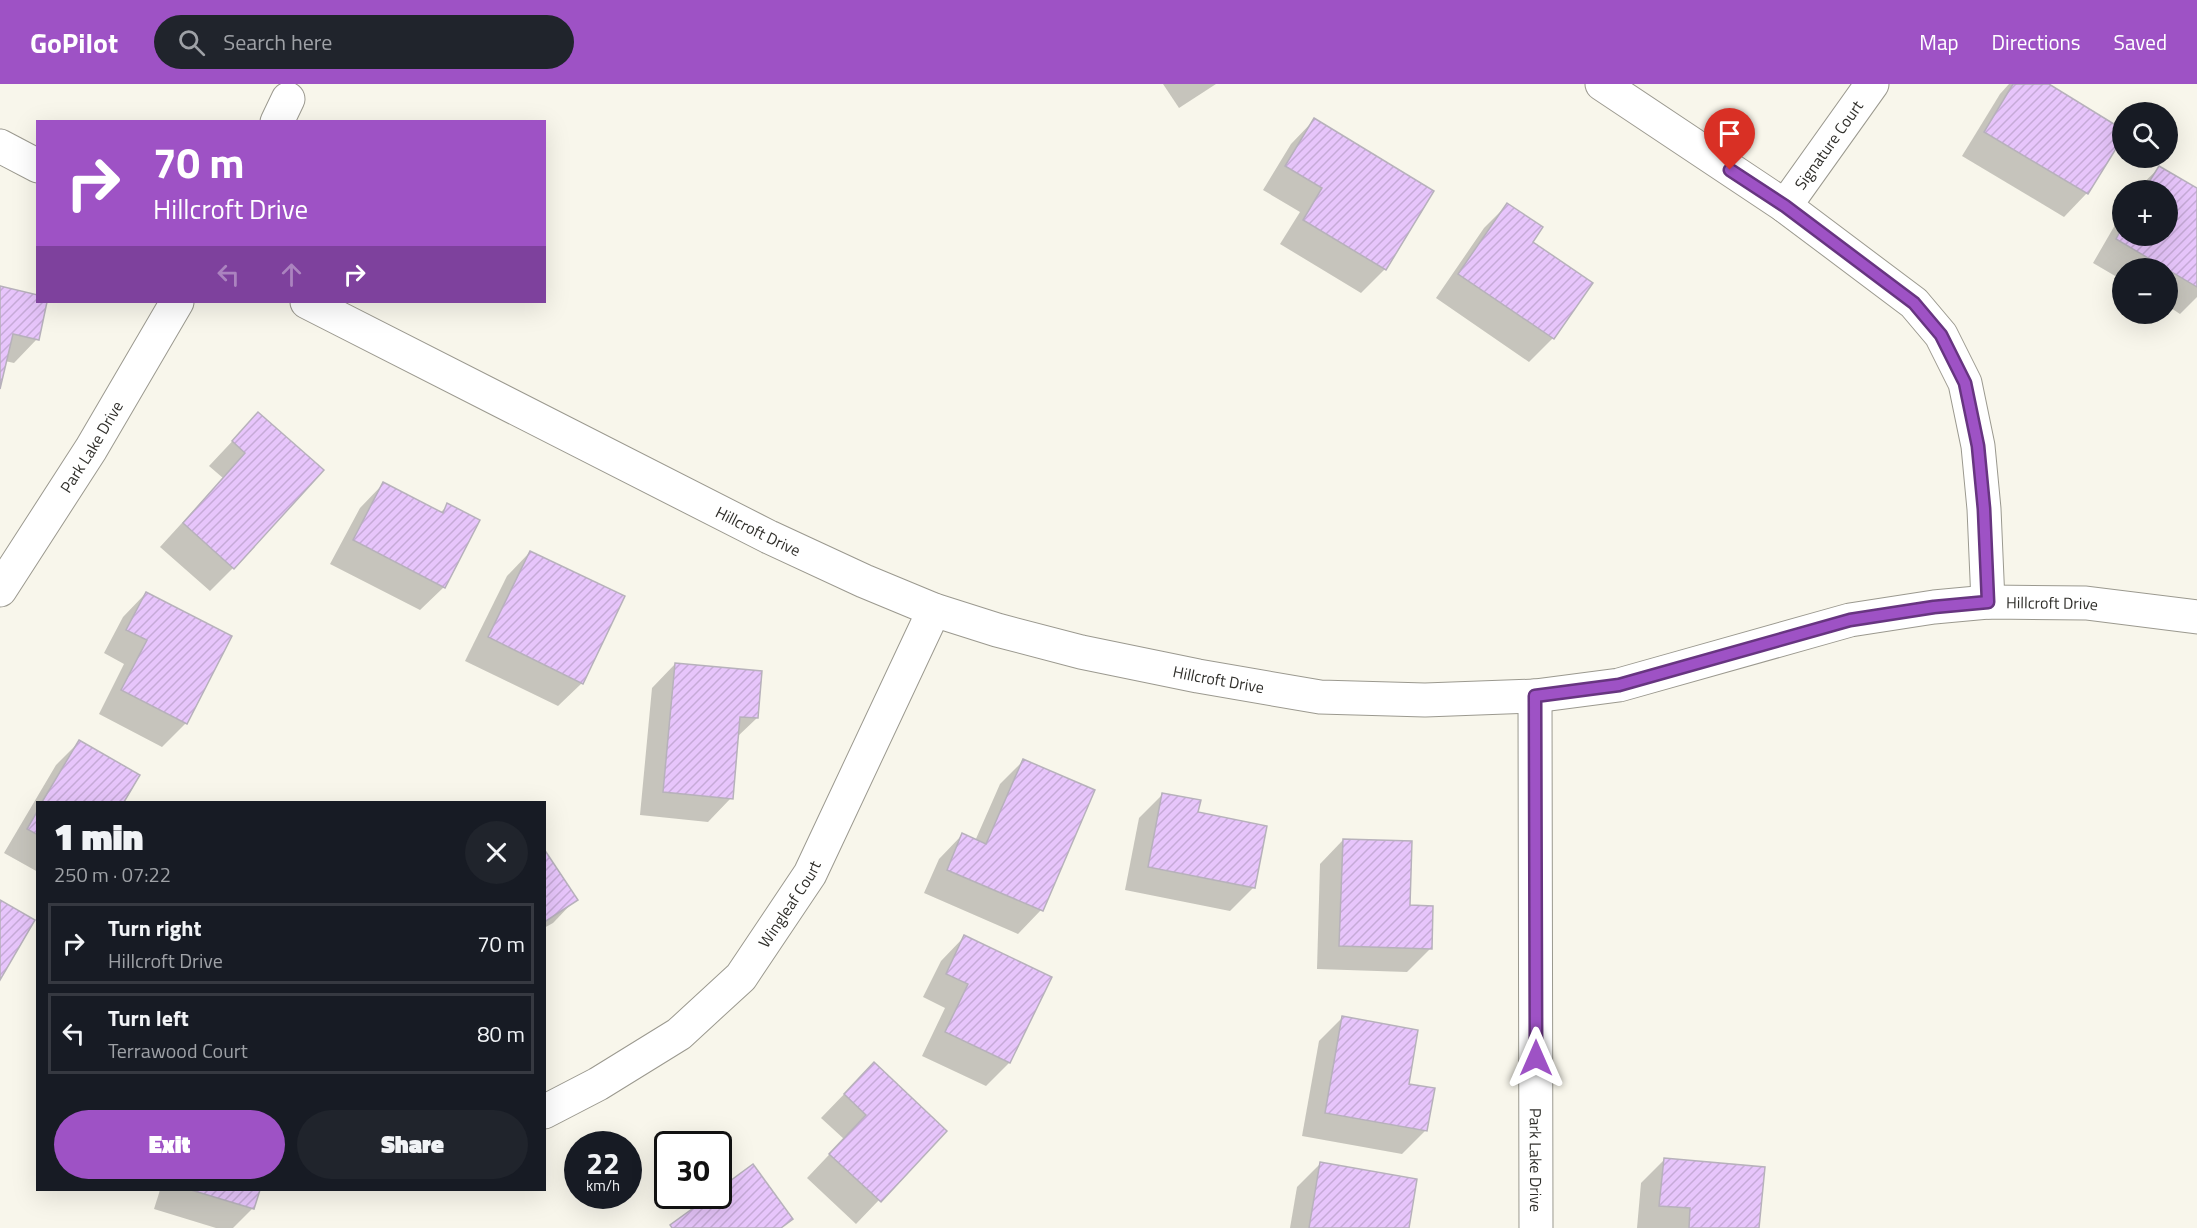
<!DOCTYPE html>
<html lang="en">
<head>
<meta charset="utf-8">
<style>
  :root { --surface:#171b24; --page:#20242c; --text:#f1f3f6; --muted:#9ea1a6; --line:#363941; --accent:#9e52c5 }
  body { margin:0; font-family:"Titillium Web",sans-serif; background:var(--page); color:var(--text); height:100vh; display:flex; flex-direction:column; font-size:22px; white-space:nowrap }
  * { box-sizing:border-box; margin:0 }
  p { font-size:20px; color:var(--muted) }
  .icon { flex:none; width:33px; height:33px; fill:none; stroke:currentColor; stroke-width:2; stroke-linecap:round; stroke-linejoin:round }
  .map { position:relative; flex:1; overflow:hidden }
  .drawer { position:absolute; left:36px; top:717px; width:510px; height:390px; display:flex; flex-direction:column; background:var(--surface); border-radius:0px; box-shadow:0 6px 24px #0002 }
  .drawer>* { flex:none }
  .banner { position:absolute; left:36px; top:36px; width:510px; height:183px; border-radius:0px; box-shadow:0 6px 24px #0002; background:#9e52c5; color:#fff; overflow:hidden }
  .fabs { position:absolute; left:2112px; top:18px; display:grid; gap:12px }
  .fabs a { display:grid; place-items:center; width:66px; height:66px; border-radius:50%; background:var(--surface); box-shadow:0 6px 24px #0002; font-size:30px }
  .speed { position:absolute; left:564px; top:1047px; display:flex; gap:12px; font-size:30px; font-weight:700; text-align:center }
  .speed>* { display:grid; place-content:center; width:78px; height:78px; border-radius:50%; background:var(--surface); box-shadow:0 6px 24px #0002; line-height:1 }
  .speed small { font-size:15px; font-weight:400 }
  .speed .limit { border:3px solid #111; border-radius:9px; background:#fff; color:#111 }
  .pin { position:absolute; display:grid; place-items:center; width:51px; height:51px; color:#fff; margin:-62px -26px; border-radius:50% 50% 50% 0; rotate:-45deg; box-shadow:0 0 6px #0007 }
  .pin .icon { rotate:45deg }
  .me { position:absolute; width:66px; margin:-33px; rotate:0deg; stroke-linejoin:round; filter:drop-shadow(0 0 4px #0008) }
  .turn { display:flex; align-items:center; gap:21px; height:126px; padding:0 18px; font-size:27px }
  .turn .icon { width:78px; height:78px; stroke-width:2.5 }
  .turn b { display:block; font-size:42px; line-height:51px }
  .lanes { display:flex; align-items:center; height:57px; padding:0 18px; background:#0003; justify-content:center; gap:30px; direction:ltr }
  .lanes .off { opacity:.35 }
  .round { display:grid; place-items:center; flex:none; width:63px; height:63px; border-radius:32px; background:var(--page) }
  .overview { display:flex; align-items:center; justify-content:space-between; height:102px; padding:0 18px }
  h1 { font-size:36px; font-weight:800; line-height:45px }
  .action { display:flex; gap:12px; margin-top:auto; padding:12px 18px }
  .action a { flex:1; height:69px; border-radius:36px; background:var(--accent); color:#fff; font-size:24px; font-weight:800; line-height:69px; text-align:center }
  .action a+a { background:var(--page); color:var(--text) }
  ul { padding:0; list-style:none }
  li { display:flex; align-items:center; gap:18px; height:81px; margin:0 12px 9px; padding:0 6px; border:3px solid var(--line); border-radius:0px }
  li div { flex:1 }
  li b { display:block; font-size:22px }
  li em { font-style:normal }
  header { display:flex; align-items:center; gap:36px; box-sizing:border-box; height:84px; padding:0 30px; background:var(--accent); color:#fff }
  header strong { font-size:28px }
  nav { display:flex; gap:33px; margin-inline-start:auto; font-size:21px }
  .search { width:420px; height:54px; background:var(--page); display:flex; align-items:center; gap:15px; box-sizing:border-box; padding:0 21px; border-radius:33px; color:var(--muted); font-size:22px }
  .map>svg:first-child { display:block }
  .shadow { fill:#0003 }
  .building { fill:url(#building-hatch); stroke:#b7b1bb; stroke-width:1.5 }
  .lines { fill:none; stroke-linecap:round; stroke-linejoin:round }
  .minor-casing { stroke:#9b998f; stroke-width:35 }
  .minor { stroke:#fff; stroke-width:33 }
  .route-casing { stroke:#673580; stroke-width:15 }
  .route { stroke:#9e52c5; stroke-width:10 }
  .labels { text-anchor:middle; stroke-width:4.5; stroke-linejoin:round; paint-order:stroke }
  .street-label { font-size:16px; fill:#302f2b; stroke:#fff }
</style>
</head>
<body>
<header>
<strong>GoPilot</strong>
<div class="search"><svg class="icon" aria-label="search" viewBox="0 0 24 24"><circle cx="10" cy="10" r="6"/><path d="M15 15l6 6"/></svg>Search here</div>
<nav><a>Map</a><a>Directions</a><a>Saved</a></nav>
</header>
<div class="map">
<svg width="2197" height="1144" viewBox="0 0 2197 1144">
  <defs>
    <pattern id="building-hatch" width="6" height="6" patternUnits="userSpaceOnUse" patternTransform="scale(1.5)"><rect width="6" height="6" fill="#e7c5fb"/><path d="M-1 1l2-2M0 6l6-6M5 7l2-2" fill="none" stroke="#c6aad7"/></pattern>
  </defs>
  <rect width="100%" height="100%" fill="#f8f6eb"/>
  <g class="shadow">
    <path d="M 1163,0 L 1216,0 L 1179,24 Z"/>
    <path d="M 2009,0 L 2046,0 L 2122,47 L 2122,52 L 2087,109 L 2064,133 L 1962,72 L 2000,10 Z"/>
    <path d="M 1314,36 L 1432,107 L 1385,185 L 1361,209 L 1280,160 L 1300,128 L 1263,106 L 1291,60 Z"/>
    <path d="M 2159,84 L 2197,106 L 2197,213 L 2180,230 L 2168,222 L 2168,184 L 2122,184 L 2122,196 L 2093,179 L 2122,129 L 2122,152 L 2168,152 L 2168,106 L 2136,106 Z"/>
    <path d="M 1507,121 L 1531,158 L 1591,200 L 1553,254 L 1529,278 L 1436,214 L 1484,144 Z"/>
    <path d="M 0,204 L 38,218 L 46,218 L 37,255 L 14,279 L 5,277 L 0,299 Z"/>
    <path d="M 258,330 L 233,484 L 210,507 L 160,463 L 223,394 L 209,382 Z"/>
    <path d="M 383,400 L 440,429 L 448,421 L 444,503 L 420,526 L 330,480 L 360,424 Z"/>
    <path d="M 530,468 L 582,599 L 558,622 L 465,577 L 507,492 Z"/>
    <path d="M 146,509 L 186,639 L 162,663 L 99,630 L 124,580 L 104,569 L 123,533 Z"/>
    <path d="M 675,580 L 757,634 L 737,653 L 731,714 L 708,738 L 640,731 L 652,604 Z"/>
    <path d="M 79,658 L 138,692 L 122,718 L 38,718 L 38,788 L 4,769 L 56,681 Z"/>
    <path d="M 1023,677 L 1041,826 L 1018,850 L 924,809 L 939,775 L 962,751 L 975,757 L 1000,700 Z"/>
    <path d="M 1163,710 L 1196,729 L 1254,803 L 1230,827 L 1125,806 L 1139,734 Z"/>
    <path d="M 1343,756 L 1408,823 L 1430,865 L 1407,888 L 1317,885 L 1320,780 Z"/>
    <path d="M 544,768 L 576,815 L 553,839 L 544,844 Z"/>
    <path d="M 964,853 L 1009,979 L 986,1002 L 922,972 L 945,924 L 923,913 L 941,877 Z"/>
    <path d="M 1342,934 L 1407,1001 L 1426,1046 L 1402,1070 L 1302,1052 L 1319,957 Z"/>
    <path d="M 850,1004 L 945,1047 L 856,1140 L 807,1094 L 844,1055 L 821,1034 Z"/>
    <path d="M 1665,1075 L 1758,1144 L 1637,1144 L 1641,1099 Z"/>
    <path d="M 1321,1079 L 1407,1144 L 1290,1144 L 1297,1103 Z"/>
    <path d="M 160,1106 L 258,1106 L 252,1125 L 233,1144 L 216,1144 L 154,1125 Z"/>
  </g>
  <g class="building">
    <path d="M 2013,0 L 2049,0 L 2122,45 L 2122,55 L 2088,110 L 1984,48 Z"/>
    <path d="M 1314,34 L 1434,107 L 1386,186 L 1303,136 L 1322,104 L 1285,82 Z"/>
    <path d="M 2159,82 L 2197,104 L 2197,203 L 2116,155 L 2122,144 L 2122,152 L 2168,152 L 2168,106 L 2144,106 Z"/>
    <path d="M 1507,119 L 1543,143 L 1533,158 L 1593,199 L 1554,255 L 1458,190 Z"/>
    <path d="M 0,202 L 38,211 L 38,218 L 47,218 L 39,256 L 13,250 L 0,305 Z"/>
    <path d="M 258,328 L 324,386 L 234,485 L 183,439 L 245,369 L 232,357 Z"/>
    <path d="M 383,398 L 443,429 L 447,419 L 480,436 L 445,504 L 353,456 Z"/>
    <path d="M 530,467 L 625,512 L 583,600 L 488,553 Z"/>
    <path d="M 146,508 L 232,552 L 187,640 L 121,606 L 147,556 L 126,546 Z"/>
    <path d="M 675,579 L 762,587 L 758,634 L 740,633 L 733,715 L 663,708 Z"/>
    <path d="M 79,656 L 140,691 L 124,718 L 42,718 Z"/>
    <path d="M 1023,675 L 1095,706 L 1043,827 L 947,786 L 962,749 L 986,760 Z"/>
    <path d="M 1162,709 L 1201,716 L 1198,728 L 1267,742 L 1255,804 L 1148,783 Z"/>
    <path d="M 38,726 L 38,751 L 27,745 Z"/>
    <path d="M 1343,755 L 1412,757 L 1410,821 L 1433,822 L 1432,865 L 1339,862 Z"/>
    <path d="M 544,765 L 578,816 L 546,837 L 544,835 Z"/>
    <path d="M 0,816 L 35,836 L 0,896 Z"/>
    <path d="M 964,851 L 1052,893 L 1010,979 L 945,948 L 968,900 L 946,890 Z"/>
    <path d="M 1342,932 L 1418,946 L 1409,1000 L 1435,1004 L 1427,1047 L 1325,1029 Z"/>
    <path d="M 874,978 L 947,1047 L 881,1118 L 829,1070 L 866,1031 L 844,1010 Z"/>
    <path d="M 1664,1074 L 1765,1083 L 1759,1144 L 1689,1144 L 1690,1124 L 1659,1122 Z"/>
    <path d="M 1320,1078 L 1417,1095 L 1409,1144 L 1309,1144 Z"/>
    <path d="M 753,1080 L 793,1135 L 781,1144 L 672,1144 L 670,1141 L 710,1112 L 718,1112 L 718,1106 Z"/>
    <path d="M 191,1106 L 260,1106 L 254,1125 Z"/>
  </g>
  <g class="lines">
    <defs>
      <g id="minor">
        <path d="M 1602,0 L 1785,122 L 1914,219 L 1941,251 L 1965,299 L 1978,362 L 1984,425 L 1988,518"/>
        <path d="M 277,38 L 288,15"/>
        <path d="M 0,62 L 38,82"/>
        <path id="s1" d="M 1785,122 L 1872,0"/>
        <path id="s2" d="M 307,218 L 769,453 L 864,497 L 934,526 L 997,546 L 1081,568 L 1198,592 L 1320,613 L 1425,616 L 1535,612 L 1619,601 L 1850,536 L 1934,523 L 1988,518 L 2086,519 L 2197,533"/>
        <path id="s3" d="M 0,506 L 91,365 L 177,218"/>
        <path id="s4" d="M 1535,612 L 1536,1144"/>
        <path id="s5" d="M 544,1028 L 598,1000 L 679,950 L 741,893 L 810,790 L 934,526"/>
      </g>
    </defs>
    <use href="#minor" class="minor-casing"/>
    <use href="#minor" class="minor"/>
  </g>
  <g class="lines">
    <defs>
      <path id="route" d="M 1536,974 L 1535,612 L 1619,601 L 1850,536 L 1934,523 L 1988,518 L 1984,425 L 1978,362 L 1965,299 L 1941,251 L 1914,219 L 1785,122 L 1730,86"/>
    </defs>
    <use href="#route" class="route-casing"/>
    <use href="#route" class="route"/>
  </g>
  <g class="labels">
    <g class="street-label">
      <text dy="6" stroke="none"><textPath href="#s1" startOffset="75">Signature Court</textPath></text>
      <text dy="6" stroke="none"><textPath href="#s3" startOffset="170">Park Lake Drive</textPath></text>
      <text dy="6" stroke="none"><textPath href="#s2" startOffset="506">Hillcroft Drive</textPath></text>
      <text dy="6" stroke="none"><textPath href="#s2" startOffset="1838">Hillcroft Drive</textPath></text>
      <text dy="6" stroke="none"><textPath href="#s2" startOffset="992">Hillcroft Drive</textPath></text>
      <text dy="6" stroke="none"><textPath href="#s5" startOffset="328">Wingleaf Court</textPath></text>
      <text dy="6" stroke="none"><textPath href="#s4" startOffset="464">Park Lake Drive</textPath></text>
    </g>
  </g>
</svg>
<div class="fabs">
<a><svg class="icon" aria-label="search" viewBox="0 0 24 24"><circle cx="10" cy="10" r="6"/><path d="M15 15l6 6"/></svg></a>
<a>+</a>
<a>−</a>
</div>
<div class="speed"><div>22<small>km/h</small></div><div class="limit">30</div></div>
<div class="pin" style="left:1730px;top:86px;background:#d93025"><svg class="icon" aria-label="arrive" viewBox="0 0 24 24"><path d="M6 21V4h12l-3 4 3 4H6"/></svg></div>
<svg class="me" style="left:1536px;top:974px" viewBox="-20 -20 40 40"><path d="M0-17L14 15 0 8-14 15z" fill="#9e52c5" stroke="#fff" stroke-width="4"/></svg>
<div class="banner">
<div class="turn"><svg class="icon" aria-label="right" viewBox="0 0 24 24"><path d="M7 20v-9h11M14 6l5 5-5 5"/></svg><div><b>70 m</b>Hillcroft Drive</div></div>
<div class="lanes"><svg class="icon off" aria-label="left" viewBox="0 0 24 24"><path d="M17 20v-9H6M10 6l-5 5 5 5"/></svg><svg class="icon off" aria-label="ahead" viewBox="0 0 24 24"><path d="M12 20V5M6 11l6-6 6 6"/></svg><svg class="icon" aria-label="right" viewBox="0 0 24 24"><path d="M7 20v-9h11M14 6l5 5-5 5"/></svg></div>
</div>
<section class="drawer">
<div class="overview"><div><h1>1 min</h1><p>250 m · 07:22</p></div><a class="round"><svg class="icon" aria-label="close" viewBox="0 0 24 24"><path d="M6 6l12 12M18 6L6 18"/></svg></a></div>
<ul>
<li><svg class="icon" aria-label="right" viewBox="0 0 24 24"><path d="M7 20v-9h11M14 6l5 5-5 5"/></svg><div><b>Turn right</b><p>Hillcroft Drive</p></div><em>70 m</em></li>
<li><svg class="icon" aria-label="left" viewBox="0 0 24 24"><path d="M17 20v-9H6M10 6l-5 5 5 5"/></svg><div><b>Turn left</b><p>Terrawood Court</p></div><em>80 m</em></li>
</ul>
<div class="action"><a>Exit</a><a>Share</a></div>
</section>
</div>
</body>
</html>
